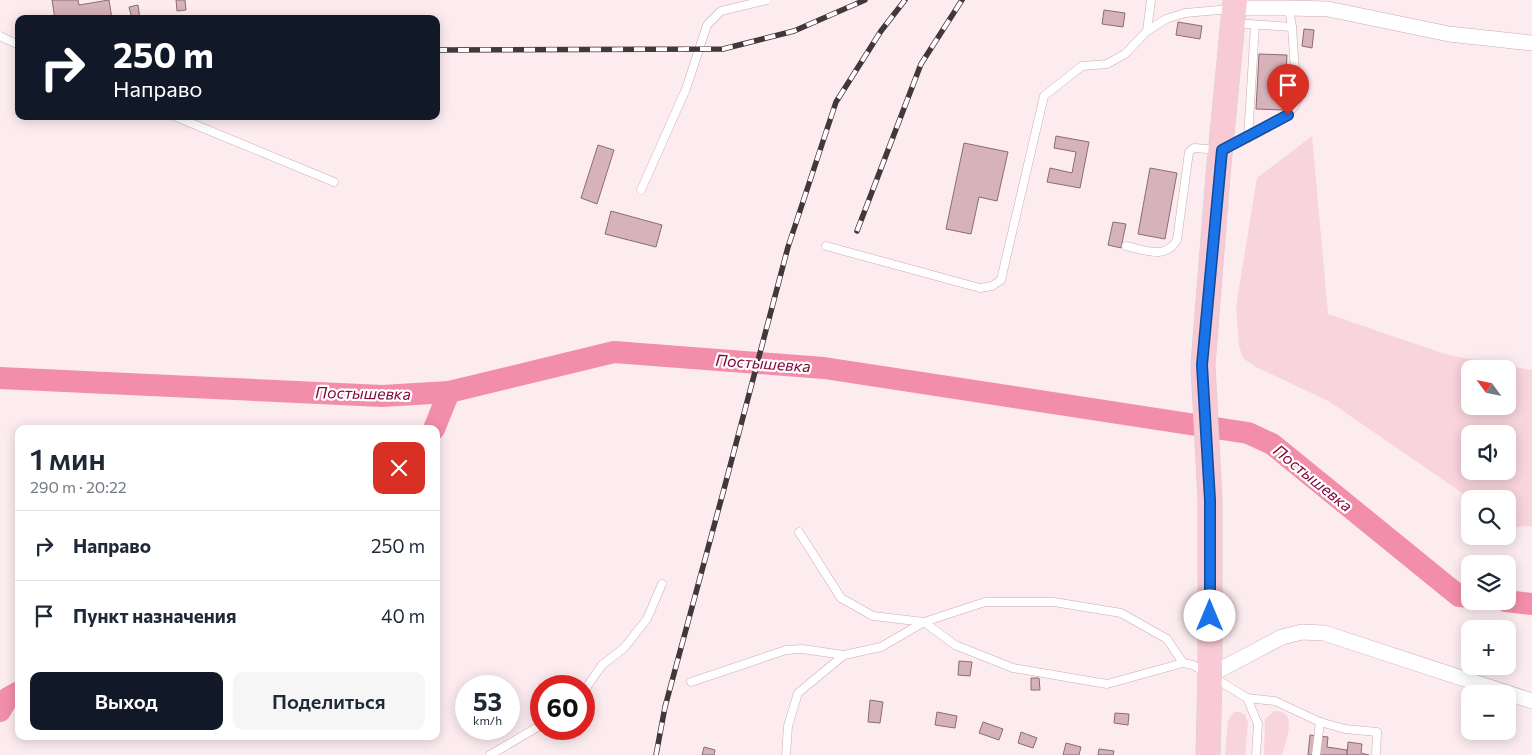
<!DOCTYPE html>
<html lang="ru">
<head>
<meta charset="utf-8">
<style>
  :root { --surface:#fff; --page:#f6f6f7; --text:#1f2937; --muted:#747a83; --line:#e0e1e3; --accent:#111827 }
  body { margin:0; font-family:Commissioner,sans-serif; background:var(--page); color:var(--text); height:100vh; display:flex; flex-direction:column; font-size:19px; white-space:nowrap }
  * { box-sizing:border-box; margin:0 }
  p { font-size:16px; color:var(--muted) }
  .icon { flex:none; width:28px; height:28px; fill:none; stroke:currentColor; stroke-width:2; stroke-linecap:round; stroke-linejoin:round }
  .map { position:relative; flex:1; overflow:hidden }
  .side { position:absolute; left:15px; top:425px; width:425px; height:315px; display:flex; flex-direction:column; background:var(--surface); border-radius:10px; box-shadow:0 2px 12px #0003 }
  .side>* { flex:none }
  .guide { position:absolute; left:15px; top:15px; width:425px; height:105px; border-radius:10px; box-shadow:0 2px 12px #0003; background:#111827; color:#fff; overflow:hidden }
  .needle { width:32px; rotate:303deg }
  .controls { position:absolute; left:1461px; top:360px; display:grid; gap:10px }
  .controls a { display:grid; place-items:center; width:55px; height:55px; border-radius:10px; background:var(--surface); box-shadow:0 2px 12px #0003; font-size:25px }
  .speed { position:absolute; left:455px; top:675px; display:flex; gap:10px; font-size:25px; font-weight:700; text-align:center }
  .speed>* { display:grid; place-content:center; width:65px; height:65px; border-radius:50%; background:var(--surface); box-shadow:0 2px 12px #0003; line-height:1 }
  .speed small { font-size:12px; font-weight:400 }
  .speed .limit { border:8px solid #d22; background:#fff; color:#111 }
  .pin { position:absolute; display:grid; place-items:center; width:42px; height:42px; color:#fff; margin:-51px -21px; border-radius:50% 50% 50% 0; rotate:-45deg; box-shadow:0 0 5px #0007 }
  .pin .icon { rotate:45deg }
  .me { position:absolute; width:55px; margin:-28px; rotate:0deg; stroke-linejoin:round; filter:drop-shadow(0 0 4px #0008) }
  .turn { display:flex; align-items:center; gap:18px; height:105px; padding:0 15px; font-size:22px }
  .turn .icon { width:65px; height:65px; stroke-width:2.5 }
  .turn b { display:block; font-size:35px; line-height:42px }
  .round { display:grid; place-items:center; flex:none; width:52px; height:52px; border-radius:10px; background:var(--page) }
  .overview { display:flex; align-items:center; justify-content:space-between; height:85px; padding:0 15px }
  h1 { font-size:30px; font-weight:600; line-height:38px }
  .cta { display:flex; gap:10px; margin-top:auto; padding:10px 15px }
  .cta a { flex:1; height:58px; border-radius:10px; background:var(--accent); color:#fff; font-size:20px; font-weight:600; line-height:58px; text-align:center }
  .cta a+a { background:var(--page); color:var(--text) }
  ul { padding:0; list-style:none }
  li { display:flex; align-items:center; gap:15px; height:70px; padding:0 15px; border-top:1px solid var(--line) }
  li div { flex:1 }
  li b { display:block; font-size:19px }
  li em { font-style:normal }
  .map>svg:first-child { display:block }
  .green { fill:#f8d4dc; fill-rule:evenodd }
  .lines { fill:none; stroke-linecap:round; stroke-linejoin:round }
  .river { stroke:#f28eaa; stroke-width:22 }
  .building { fill:#d6b2ba; stroke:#8c6c73 }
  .lane-casing { stroke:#cdaab2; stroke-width:9 }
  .street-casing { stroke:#cdaab2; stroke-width:16 }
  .primary-casing { stroke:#d3d0d1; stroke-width:25 }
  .lane { stroke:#fff; stroke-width:8 }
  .street { stroke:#fff; stroke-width:15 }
  .primary { stroke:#f8cad5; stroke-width:24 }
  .rail-casing { stroke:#44373a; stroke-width:5.5 }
  .rail { stroke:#fff; stroke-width:4; stroke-dasharray:11; stroke-linecap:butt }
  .route-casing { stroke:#114b97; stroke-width:12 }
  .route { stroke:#1a73e8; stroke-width:9 }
  .labels { text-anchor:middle; stroke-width:4.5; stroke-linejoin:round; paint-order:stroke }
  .water-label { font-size:16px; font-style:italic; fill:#82073e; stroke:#fff }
</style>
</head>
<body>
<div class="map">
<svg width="1532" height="755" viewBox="0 0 1532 755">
  <rect width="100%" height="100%" fill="#fcecf0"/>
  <g class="green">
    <path d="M 1312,136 L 1328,314 L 1448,355 L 1532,370 L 1532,526 L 1511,527 L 1508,524 L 1508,499 L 1471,499 L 1330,402 L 1254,366 L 1243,358 L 1239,346 L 1236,307 L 1257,178 ZM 1470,369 L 1508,369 L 1508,406 L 1470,406 ZM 1470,434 L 1508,434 L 1508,471 L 1470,471 Z"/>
    <path d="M 1274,711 C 1299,710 1286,741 1282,755 L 1264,755 L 1265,719 Z"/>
    <path d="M 1234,712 L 1240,712 L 1245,715 L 1248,723 L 1245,755 L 1225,755 L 1228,720 Z"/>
  </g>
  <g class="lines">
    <g class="river">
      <path d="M 0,378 L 382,396 L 449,392 L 614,352 L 824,368 L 1248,433 L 1272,444 L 1459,596 L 1470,597"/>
      <path d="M 434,429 L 449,392"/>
      <path d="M 1506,601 L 1532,604"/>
      <path d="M 0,711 L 8,698 L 19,692"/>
    </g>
  </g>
  <g class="building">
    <path d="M 52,0 L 78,0 L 79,5 L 109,0 L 112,19 L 55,19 Z"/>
    <path d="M 176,0 L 185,0 L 186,10 L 177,11 Z"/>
    <path d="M 138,5 L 140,19 L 132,19 L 129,7 Z"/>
    <path d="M 1104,10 L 1125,13 L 1123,27 L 1102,24 Z"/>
    <path d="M 1178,22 L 1202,26 L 1200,39 L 1176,35 Z"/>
    <path d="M 1304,29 L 1314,30 L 1312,48 L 1302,46 Z"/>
    <path d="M 1259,54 L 1287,55 L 1284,110 L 1256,109 Z"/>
    <path d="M 1056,136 L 1089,142 L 1080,188 L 1047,182 L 1050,168 L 1072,173 L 1076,152 L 1054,148 Z"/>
    <path d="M 964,143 L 1008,152 L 997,201 L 979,197 L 971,234 L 946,229 Z"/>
    <path d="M 598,145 L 614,150 L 597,204 L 581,198 Z"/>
    <path d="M 1150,168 L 1177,173 L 1165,239 L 1138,234 Z"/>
    <path d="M 611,211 L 662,225 L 656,247 L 605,234 Z"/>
    <path d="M 1113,222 L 1126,224 L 1121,248 L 1108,245 Z"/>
    <path d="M 959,661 L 972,662 L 970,676 L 958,675 Z"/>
    <path d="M 1031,678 L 1039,678 L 1040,690 L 1031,690 Z"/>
    <path d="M 870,700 L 883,702 L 880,723 L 868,722 Z"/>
    <path d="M 937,712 L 957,716 L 955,728 L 935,725 Z"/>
    <path d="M 1115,713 L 1129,714 L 1128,725 L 1114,723 Z"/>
    <path d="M 983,722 L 1003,729 L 999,740 L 979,733 Z"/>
    <path d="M 1021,732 L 1037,738 L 1033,748 L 1018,743 Z"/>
    <path d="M 1310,735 L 1328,737 L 1327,747 L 1347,750 L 1347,755 L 1308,755 Z"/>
    <path d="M 1348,742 L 1362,744 L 1361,753 L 1369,755 L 1347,755 Z"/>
    <path d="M 1066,743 L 1081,747 L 1079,755 L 1063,755 Z"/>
    <path d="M 704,747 L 715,750 L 714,755 L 702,755 Z"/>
    <path d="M 1099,749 L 1114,751 L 1113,755 L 1098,755 Z"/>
  </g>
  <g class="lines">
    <defs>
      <g id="lane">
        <path d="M 1234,23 L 1292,27"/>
        <path d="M 1147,31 L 1151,0"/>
        <path d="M 0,36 L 19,45"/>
        <path d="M 174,116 L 334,182"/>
        <path d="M 1248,138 C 1265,128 1289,120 1297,101 L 1292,27 L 1289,8"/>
        <path d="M 641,190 L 686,89 L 707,25 L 721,11 L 767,0"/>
        <path d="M 826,246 L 980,288 L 992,286 L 1001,280 L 1044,96 L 1082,66 L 1107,64 L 1125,54 L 1147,31 L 1166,19 L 1185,13 L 1231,9"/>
        <path d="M 1126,246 C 1146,250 1165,260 1177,240 L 1189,152 L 1194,148 L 1222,150 L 1248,138 L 1255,25"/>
        <path d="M 799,532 L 841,598 L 873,616 L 924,622 L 955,645 L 1013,668 L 1107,684 L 1183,663 L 1193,665 L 1210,675 L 1247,698 L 1275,701 L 1320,722 L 1345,729 L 1377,732 L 1376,755"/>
        <path d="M 691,682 L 786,650 L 802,649 L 844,655"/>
        <path d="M 584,691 L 602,665 L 624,648 L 647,619 L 662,584"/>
        <path d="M 1247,698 L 1258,724 L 1256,755"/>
        <path d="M 490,755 L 541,725"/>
        <path d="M 786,755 L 788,726 L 798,693 L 844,655 L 881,647 L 924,622 L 985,602 L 1054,602 L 1121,613 L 1167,639 L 1183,663"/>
        <path d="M 1316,755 L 1320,722"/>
      </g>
      <g id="street">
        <path d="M 1235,8 L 1289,8 L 1328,9 L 1449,34 L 1532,43"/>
        <path d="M 1210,675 L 1282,637 L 1302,632 L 1324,633 L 1532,701"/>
      </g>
      <path id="primary" d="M 1208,755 L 1210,675 L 1210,500 L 1203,365 L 1218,175 L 1235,0"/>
    </defs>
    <use href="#lane" class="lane-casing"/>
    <use href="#street" class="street-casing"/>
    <use href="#primary" class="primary-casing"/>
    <use href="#lane" class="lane"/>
    <use href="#street" class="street"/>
    <use href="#primary" class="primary"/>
    <defs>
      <g id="rail">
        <path d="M 436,50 L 723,49 L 794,31 L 865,0"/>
        <path d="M 857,231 L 921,64 L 962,0"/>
        <path d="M 656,755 L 665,707 L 724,489 L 788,247 L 836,102 L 881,31 L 905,0"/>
      </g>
    </defs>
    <use href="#rail" class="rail-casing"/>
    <use href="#rail" class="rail"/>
  </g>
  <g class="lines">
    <defs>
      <path id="route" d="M 1210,616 L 1210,500 L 1202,365 L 1222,150 L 1288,115"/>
    </defs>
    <use href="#route" class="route-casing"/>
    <use href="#route" class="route"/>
  </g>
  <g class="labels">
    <g class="water-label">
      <text transform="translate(763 363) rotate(4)" y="6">Постышевка</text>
      <text transform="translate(363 393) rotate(1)" y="6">Постышевка</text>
      <text transform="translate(1313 478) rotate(39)" y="6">Постышевка</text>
    </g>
  </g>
</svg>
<div class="controls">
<a><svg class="needle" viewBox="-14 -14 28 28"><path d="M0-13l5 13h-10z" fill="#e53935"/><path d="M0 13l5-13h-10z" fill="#747a83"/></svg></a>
<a><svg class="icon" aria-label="sound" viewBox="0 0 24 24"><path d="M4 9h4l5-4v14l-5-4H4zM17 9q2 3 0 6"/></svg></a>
<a><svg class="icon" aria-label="search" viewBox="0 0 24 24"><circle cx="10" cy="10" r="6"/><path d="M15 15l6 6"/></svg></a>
<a><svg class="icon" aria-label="layers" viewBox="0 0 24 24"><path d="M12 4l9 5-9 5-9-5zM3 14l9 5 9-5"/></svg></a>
<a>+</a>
<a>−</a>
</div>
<div class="speed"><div>53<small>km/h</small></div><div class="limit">60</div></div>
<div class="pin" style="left:1288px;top:115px;background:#d93025"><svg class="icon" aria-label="arrive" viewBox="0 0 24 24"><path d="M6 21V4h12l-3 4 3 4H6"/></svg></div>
<svg class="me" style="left:1210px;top:616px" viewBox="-20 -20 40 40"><circle r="19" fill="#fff"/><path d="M0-13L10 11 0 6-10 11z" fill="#1a73e8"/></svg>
<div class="guide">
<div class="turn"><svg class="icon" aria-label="right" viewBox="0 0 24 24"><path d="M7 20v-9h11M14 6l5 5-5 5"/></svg><div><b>250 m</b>Направо</div></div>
</div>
<section class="side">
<div class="overview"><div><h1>1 мин</h1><p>290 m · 20:22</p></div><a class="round" style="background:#d93025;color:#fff"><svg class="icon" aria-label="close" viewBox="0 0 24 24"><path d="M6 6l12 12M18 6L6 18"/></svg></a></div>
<ul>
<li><svg class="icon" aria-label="right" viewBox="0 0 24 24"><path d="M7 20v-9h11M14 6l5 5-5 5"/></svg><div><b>Направо</b></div><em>250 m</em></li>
<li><svg class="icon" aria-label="arrive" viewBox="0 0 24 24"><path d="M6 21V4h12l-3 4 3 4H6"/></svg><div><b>Пункт назначения</b></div><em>40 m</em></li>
</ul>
<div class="cta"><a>Выход</a><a>Поделиться</a></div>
</section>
</div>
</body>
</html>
